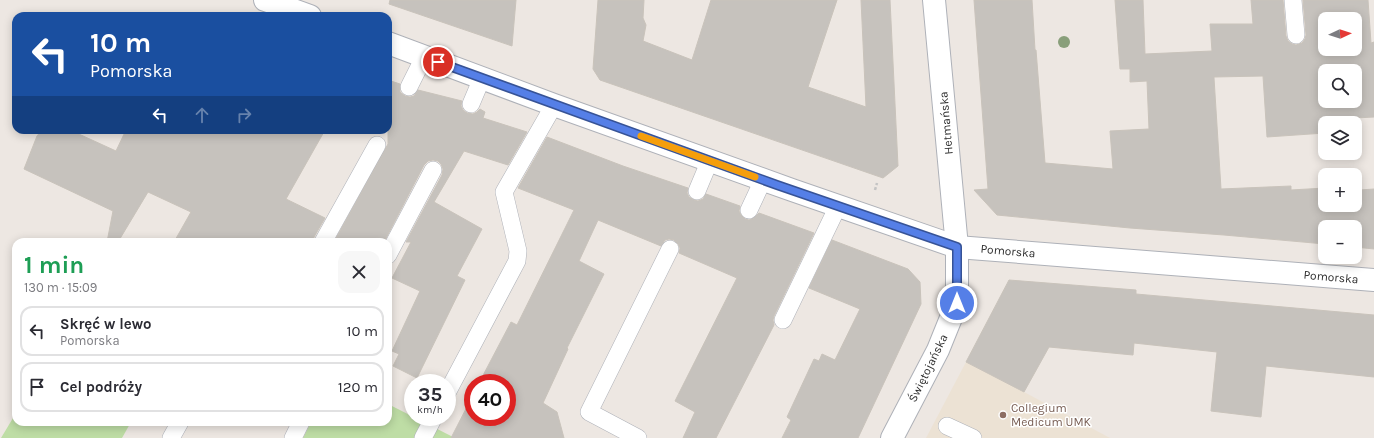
<!DOCTYPE html>
<html lang="pl">
<head>
<meta charset="utf-8">
<style>
  :root { --surface:#fff; --page:#f7f7f7; --text:#2b2b33; --muted:#7c7c81; --line:#e1e1e2 }
  body { margin:0; font-family:Karla,sans-serif; background:var(--page); color:var(--text); height:100vh; display:flex; flex-direction:column; font-size:15px; white-space:nowrap }
  * { box-sizing:border-box; margin:0 }
  p { font-size:13px; color:var(--muted) }
  .icon { flex:none; width:22px; height:22px; fill:none; stroke:currentColor; stroke-width:2; stroke-linecap:round; stroke-linejoin:round }
  .map { position:relative; flex:1; overflow:hidden }
  .drawer { position:absolute; left:12px; top:238px; width:380px; height:188px; display:flex; flex-direction:column; background:var(--surface); border-radius:12px; box-shadow:0 2px 10px #0003 }
  .drawer>* { flex:none }
  .guide { position:absolute; left:12px; top:12px; width:380px; height:122px; border-radius:12px; box-shadow:0 2px 10px #0003; background:#1a4fa0; color:#fff; overflow:hidden }
  .needle { width:26px; rotate:86deg }
  .fabs { position:absolute; left:1318px; top:12px; display:grid; gap:8px }
  .fabs a { display:grid; place-items:center; width:44px; height:44px; border-radius:8px; background:var(--surface); box-shadow:0 2px 10px #0003; font-size:20px }
  .speed { position:absolute; left:404px; top:374px; display:flex; gap:8px; font-size:20px; font-weight:700; text-align:center }
  .speed>* { display:grid; place-content:center; width:52px; height:52px; border-radius:50%; background:var(--surface); box-shadow:0 2px 10px #0003; line-height:1 }
  .speed small { font-size:10px; font-weight:400 }
  .speed .limit { border:6px solid #d22; background:#fff; color:#111 }
  .pin { position:absolute; display:grid; place-items:center; width:34px; height:34px; color:#fff; margin:-17px; border:2px solid #fff; border-radius:50%; box-shadow:0 1px 4px #0007 }
  .me { position:absolute; width:44px; margin:-22px; rotate:0deg; stroke-linejoin:round; filter:drop-shadow(0 0 3px #0008) }
  .turn { display:flex; align-items:center; gap:14px; height:84px; padding:0 12px; font-size:18px }
  .turn .icon { width:52px; height:52px; stroke-width:2.5 }
  .turn b { display:block; font-size:28px; line-height:34px }
  .lanes { display:flex; align-items:center; height:38px; padding:0 12px; background:#0003; justify-content:center; gap:20px; direction:ltr }
  .lanes .off { opacity:.35 }
  .round { display:grid; place-items:center; flex:none; width:42px; height:42px; border-radius:12px; background:var(--page) }
  .summary { display:flex; align-items:center; justify-content:space-between; height:68px; padding:0 12px }
  h1 { font-size:24px; font-weight:700; line-height:30px; color:#1e9e55 }
  ul { padding:0; list-style:none }
  li { display:flex; align-items:center; gap:12px; height:50px; margin:0 8px 6px; padding:0 4px; border:2px solid var(--line); border-radius:12px }
  li div { flex:1 }
  li b { display:block; font-size:15px }
  li em { font-style:normal }
  .map>svg:first-child { display:block }
  .education { fill:#ece2d4 }
  .green { fill:#bedda5 }
  .building { fill:#c6c2bd; stroke:#c9c3bb; fill-rule:evenodd }
  .lines { fill:none; stroke-linecap:round; stroke-linejoin:round }
  .lane-casing { stroke:#aeb1b8; stroke-width:18 }
  .street-casing { stroke:#aeb1b8; stroke-width:24 }
  .secondary-casing { stroke:#aeb1b8; stroke-width:24 }
  .path { stroke:#c4c4c4; stroke-width:2.5; stroke-dasharray:3 2; stroke-linecap:butt }
  .lane { stroke:#fff; stroke-width:17 }
  .street { stroke:#fff; stroke-width:22 }
  .secondary { stroke:#fff; stroke-width:22 }
  .tree { fill:#899f7a }
  .route-casing { stroke:#375396; stroke-width:10 }
  .route { stroke:#557fe7; stroke-width:7 }
  .slow { stroke:#f59e0b; stroke-width:7 }
  .education-dot { fill:#8d6e63; stroke:#fff; stroke-width:1.5 }
  .labels { text-anchor:middle; stroke-width:3; stroke-linejoin:round; paint-order:stroke }
  .street-label { font-size:12px; fill:#2d2d2d; stroke:#fff }
  .education-label { font-size:12px; fill:#785e54; stroke:#fff; text-anchor:start }
</style>
</head>
<body>
<div class="map">
<svg width="1374" height="438" viewBox="0 0 1374 438">
  <rect width="100%" height="100%" fill="#ede7e2"/>
  <path class="education" d="M 966,362 L 1024,392 L 1110,438 L 926,438 Z"/>
  <g class="green">
    <path d="M 388,404 L 455,438 L 303,438 L 311,422 L 388,422 Z"/>
    <path d="M 16,413 L 16,422 L 131,422 L 122,438 L 1,438 Z"/>
  </g>
  <g class="building">
    <path d="M 390,0 L 516,0 L 512,46 L 389,4 Z"/>
    <path d="M 598,0 L 644,0 L 643,18 L 646,25 L 643,41 L 692,60 L 711,0 L 837,0 L 808,87 L 866,107 L 861,0 L 890,0 L 898,166 L 883,178 L 600,80 L 593,69 Z"/>
    <path d="M 974,0 L 1032,0 L 1035,50 L 1036,50 L 1045,163 L 1113,169 L 1110,131 L 1149,129 L 1147,81 L 1130,82 L 1130,69 L 1120,69 L 1115,0 L 1143,0 L 1145,54 L 1212,51 L 1210,24 L 1253,24 L 1251,0 L 1283,0 L 1286,36 L 1288,41 L 1292,44 L 1296,45 L 1302,43 L 1305,39 L 1306,35 L 1303,0 L 1368,0 L 1371,43 L 1374,42 L 1374,117 L 1355,118 L 1356,131 L 1355,123 L 1325,123 L 1325,133 L 1267,137 L 1263,76 L 1214,77 L 1214,78 L 1221,189 L 1291,186 L 1291,190 L 1325,188 L 1325,205 L 1355,205 L 1355,187 L 1360,186 L 1360,190 L 1374,189 L 1374,249 L 1355,247 L 1355,227 L 1325,227 L 1325,244 L 1224,235 L 1130,228 L 997,215 L 974,190 L 988,189 ZM 1325,19 L 1355,19 L 1355,49 L 1325,49 ZM 1325,71 L 1355,71 L 1355,101 L 1325,101 Z"/>
    <path d="M 388,80 L 400,84 L 400,92 L 405,96 L 410,97 L 414,96 L 418,90 L 462,101 L 461,106 L 463,110 L 467,113 L 473,114 L 477,112 L 480,109 L 485,112 L 483,118 L 527,132 L 508,165 L 464,151 L 434,202 L 482,229 L 457,276 L 465,280 L 417,378 L 393,366 L 399,354 L 392,351 L 420,291 L 392,278 L 411,242 L 406,242 L 442,175 L 443,169 L 441,164 L 438,161 L 433,160 L 428,161 L 424,165 L 384,242 L 334,242 L 388,144 Z"/>
    <path d="M 42,130 L 70,130 L 116,151 L 126,130 L 325,130 L 286,199 L 325,218 L 314,237 L 313,242 L 174,242 L 191,212 L 148,192 L 118,242 L 107,242 L 113,211 L 24,169 L 37,136 Z"/>
    <path d="M 547,137 L 623,166 L 688,188 L 687,193 L 689,197 L 694,200 L 698,201 L 703,199 L 706,194 L 740,206 L 739,211 L 741,215 L 745,219 L 749,220 L 754,218 L 759,213 L 814,233 L 774,316 L 773,320 L 774,325 L 716,438 L 683,438 L 695,412 L 675,401 L 737,278 L 679,253 L 680,248 L 678,244 L 674,240 L 669,239 L 665,240 L 661,246 L 598,220 L 579,261 L 604,274 L 567,348 L 568,349 L 543,403 L 557,412 L 564,438 L 451,438 L 473,395 L 473,417 L 507,417 L 507,383 L 479,383 L 511,322 L 517,325 L 574,210 L 518,188 Z"/>
    <path d="M 832,240 L 908,269 L 920,282 L 921,304 L 858,438 L 782,438 L 791,420 L 787,417 L 814,359 L 819,361 L 822,354 L 835,360 L 860,309 L 809,288 Z"/>
    <path d="M 1009,280 L 1136,290 L 1136,294 L 1374,315 L 1374,377 L 1266,366 L 1261,417 L 1211,411 L 1217,352 L 1134,343 L 1133,355 L 1049,347 L 1024,392 L 966,362 Z"/>
  </g>
  <g class="lines">
    <defs>
      <g id="lane">
        <path d="M 1293,0 L 1296,35"/>
        <path d="M 409,87 L 424,57"/>
        <path d="M 471,104 L 482,78"/>
        <path d="M 697,191 L 710,160"/>
        <path d="M 749,210 L 763,180"/>
        <path d="M 323,242 L 377,145"/>
        <path d="M 388,255 L 433,170"/>
        <path d="M 783,320 L 838,206"/>
        <path d="M 447,393 L 517,261 L 518,251 L 504,192 L 554,105"/>
        <path d="M 947,426 L 973,438"/>
        <path d="M 171,438 L 180,422"/>
        <path d="M 293,438 L 301,422"/>
        <path d="M 423,438 L 434,417"/>
        <path d="M 638,438 L 589,412 L 670,249"/>
      </g>
      <g id="street">
        <path d="M 265,0 L 310,16"/>
        <path d="M 388,43 L 554,105 L 792,190 L 957,247 L 1374,280"/>
      </g>
      <path id="secondary" d="M 892,438 L 938,350 L 957,303 L 957,247 L 934,0"/>
    </defs>
    <use href="#lane" class="lane-casing"/>
    <use href="#street" class="street-casing"/>
    <use href="#secondary" class="secondary-casing"/>
    <path class="path" d="M 875,190 L 877,183"/>
    <use href="#lane" class="lane"/>
    <use href="#street" class="street"/>
    <use href="#secondary" class="secondary"/>
  </g>
  <circle class="tree" cx="1064" cy="42" r="6"/>
  <g class="lines">
    <defs>
      <path id="route" d="M 438,62 L 777,185 L 957,247 L 957,303"/>
    </defs>
    <use href="#route" class="route-casing"/>
    <use href="#route" class="route"/>
    <path class="slow" d="M 641,136 L 755,177"/>
  </g>
  <circle class="education-dot" cx="1003" cy="415" r="4"/>
  <g class="labels">
    <g class="street-label">
      <text transform="translate(946 123) rotate(-95)" y="4">Hetmańska</text>
      <text transform="translate(1008 251) rotate(5)" y="4">Pomorska</text>
      <text transform="translate(1331 277) rotate(5)" y="4">Pomorska</text>
      <text transform="translate(928 368) rotate(-64)" y="4">Świętojańska</text>
    </g>
    <g class="education-label">
      <text x="1011" y="412">Collegium<tspan x="1011" dy="14">Medicum UMK</tspan></text>
    </g>
  </g>
</svg>
<div class="fabs">
<a><svg class="needle" viewBox="-14 -14 28 28"><path d="M0-13l5 13h-10z" fill="#e53935"/><path d="M0 13l5-13h-10z" fill="#7c7c81"/></svg></a>
<a><svg class="icon" aria-label="search" viewBox="0 0 24 24"><circle cx="10" cy="10" r="6"/><path d="M15 15l6 6"/></svg></a>
<a><svg class="icon" aria-label="layers" viewBox="0 0 24 24"><path d="M12 4l9 5-9 5-9-5zM3 14l9 5 9-5"/></svg></a>
<a>+</a>
<a>−</a>
</div>
<div class="speed"><div>35<small>km/h</small></div><div class="limit">40</div></div>
<div class="pin" style="left:438px;top:62px;background:#d93025"><svg class="icon" aria-label="arrive" viewBox="0 0 24 24"><path d="M6 21V4h12l-3 4 3 4H6"/></svg></div>
<svg class="me" style="left:957px;top:303px" viewBox="-20 -20 40 40"><circle r="17" fill="#557fe7" stroke="#fff" stroke-width="3"/><path d="M0-11L8 9 0 5-8 9z" fill="#fff"/></svg>
<div class="guide">
<div class="turn"><svg class="icon" aria-label="left" viewBox="0 0 24 24"><path d="M17 20v-9H6M10 6l-5 5 5 5"/></svg><div><b>10 m</b>Pomorska</div></div>
<div class="lanes"><svg class="icon" aria-label="left" viewBox="0 0 24 24"><path d="M17 20v-9H6M10 6l-5 5 5 5"/></svg><svg class="icon off" aria-label="ahead" viewBox="0 0 24 24"><path d="M12 20V5M6 11l6-6 6 6"/></svg><svg class="icon off" aria-label="right" viewBox="0 0 24 24"><path d="M7 20v-9h11M14 6l5 5-5 5"/></svg></div>
</div>
<section class="drawer">
<div class="summary"><div><h1>1 min</h1><p>130 m · 15:09</p></div><a class="round"><svg class="icon" aria-label="close" viewBox="0 0 24 24"><path d="M6 6l12 12M18 6L6 18"/></svg></a></div>
<ul>
<li><svg class="icon" aria-label="left" viewBox="0 0 24 24"><path d="M17 20v-9H6M10 6l-5 5 5 5"/></svg><div><b>Skręć w lewo</b><p>Pomorska</p></div><em>10 m</em></li>
<li><svg class="icon" aria-label="arrive" viewBox="0 0 24 24"><path d="M6 21V4h12l-3 4 3 4H6"/></svg><div><b>Cel podróży</b></div><em>120 m</em></li>
</ul>
</section>
</div>
</body>
</html>
